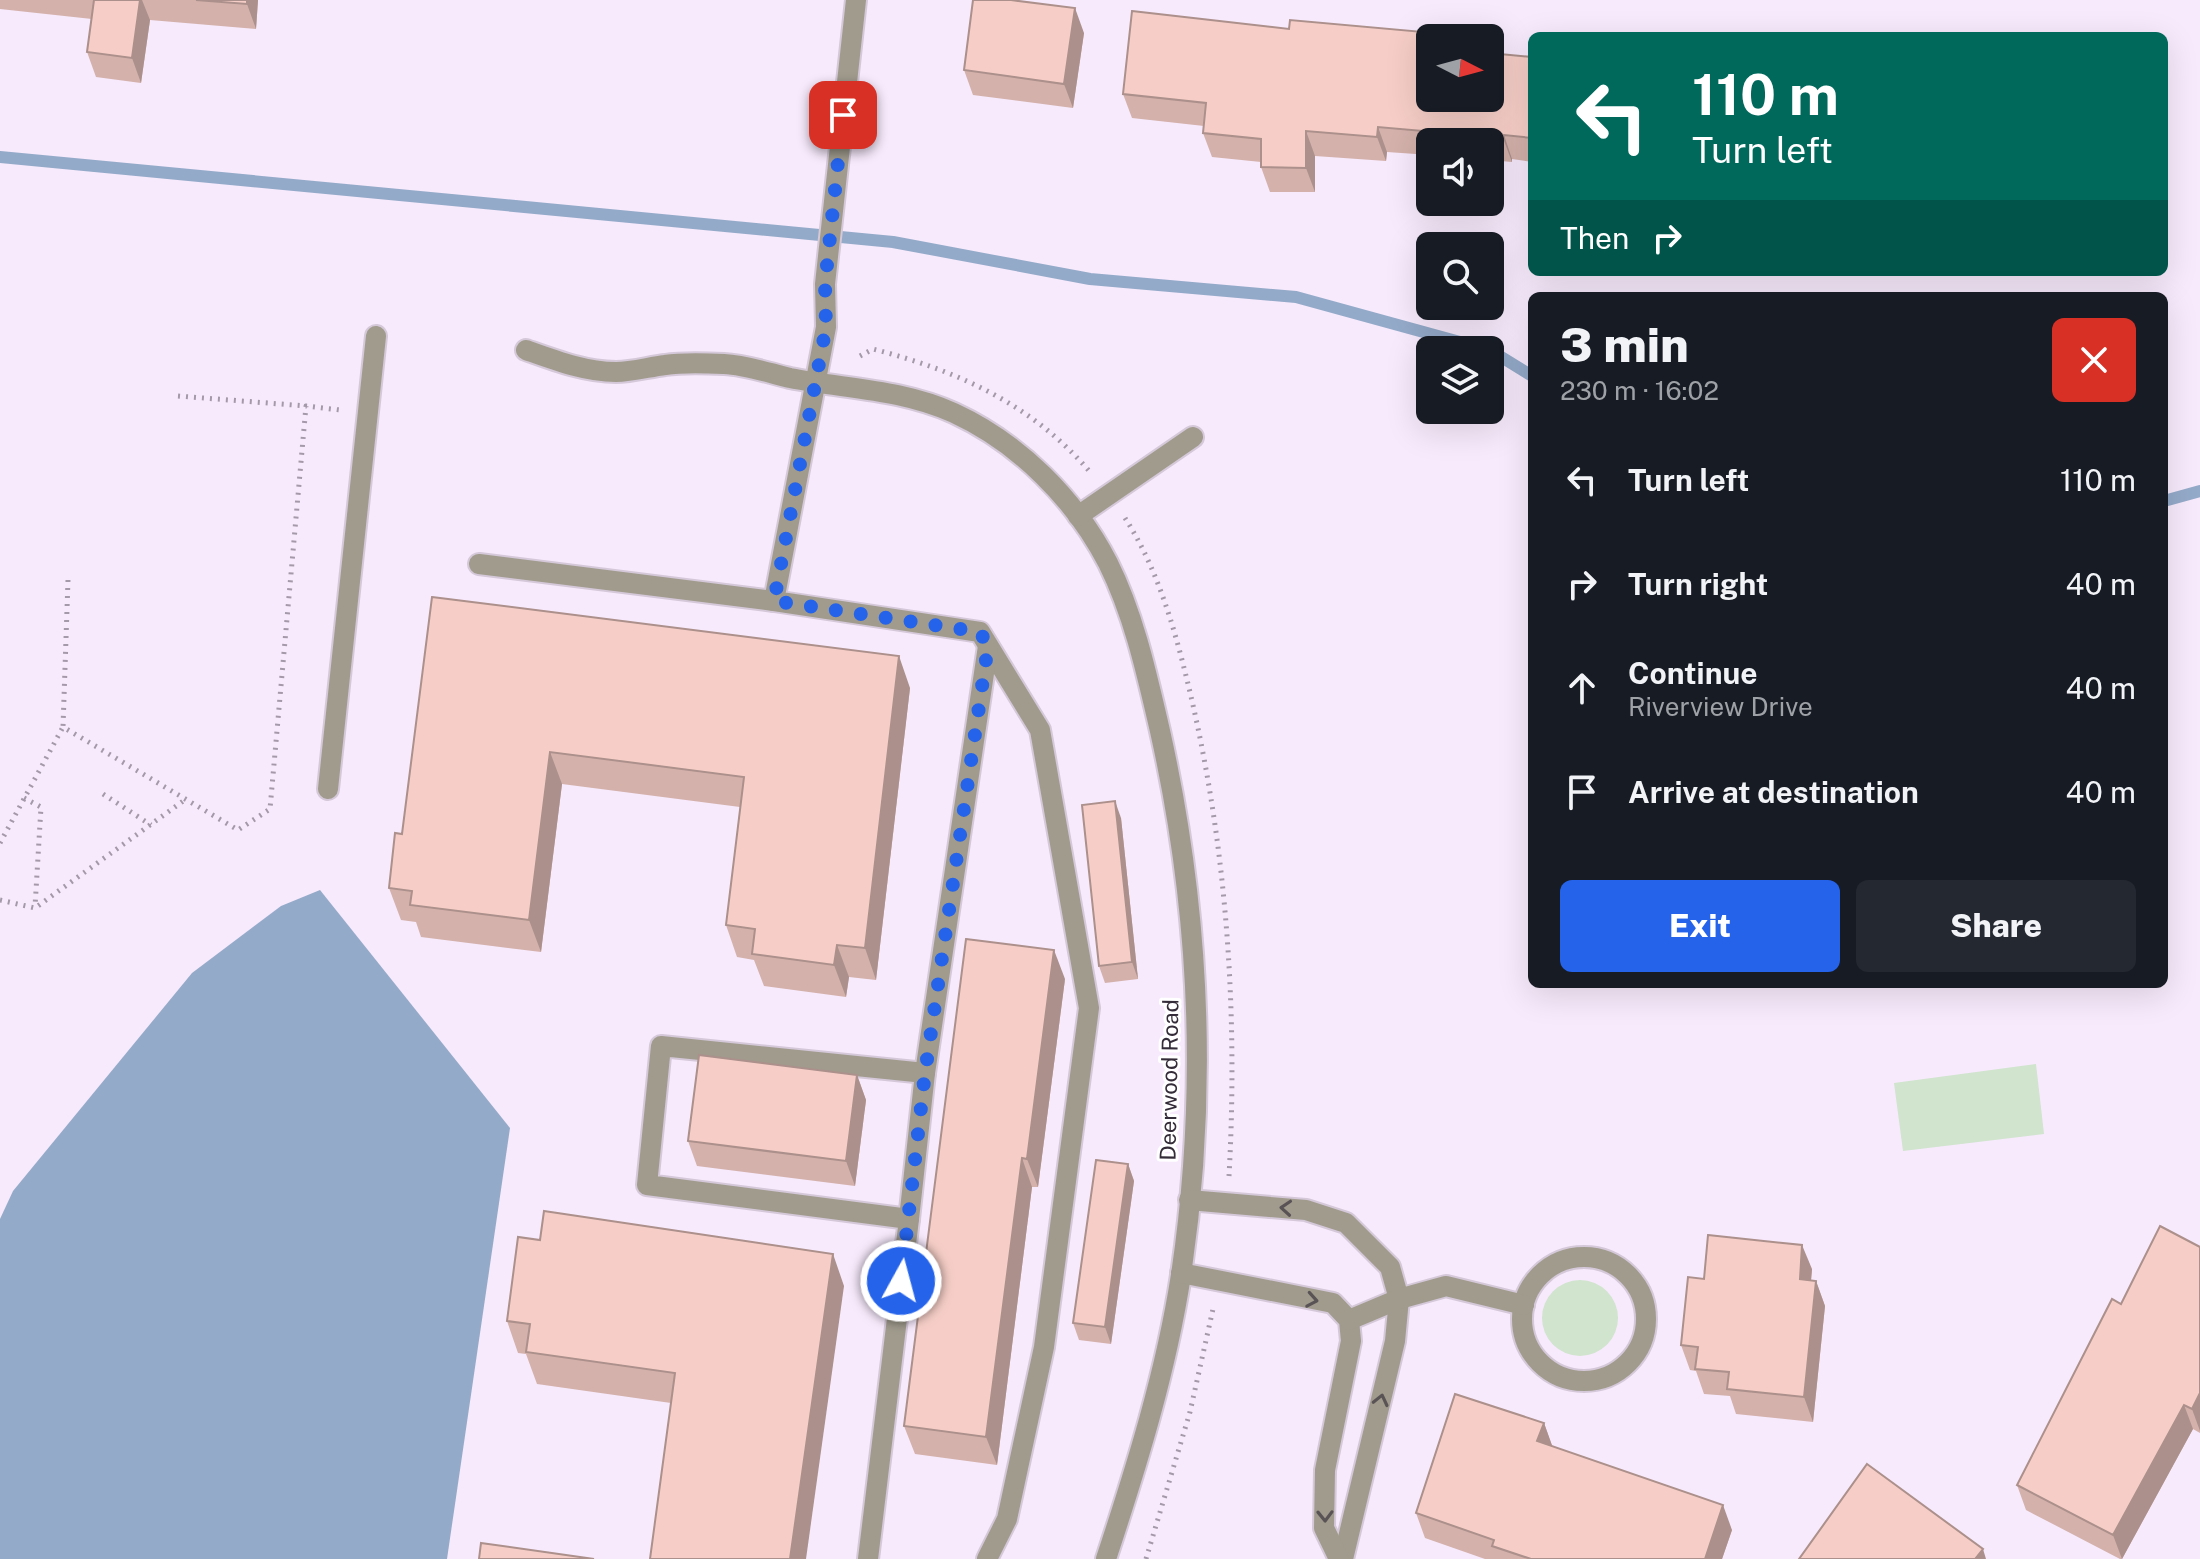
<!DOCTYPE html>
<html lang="en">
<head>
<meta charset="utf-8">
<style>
  :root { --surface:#171b24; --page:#242831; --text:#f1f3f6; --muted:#9ea1a6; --accent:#2563eb }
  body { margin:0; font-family:"Public Sans",sans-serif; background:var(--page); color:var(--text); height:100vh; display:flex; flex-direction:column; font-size:30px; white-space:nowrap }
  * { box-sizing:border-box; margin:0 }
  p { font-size:26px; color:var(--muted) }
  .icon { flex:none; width:44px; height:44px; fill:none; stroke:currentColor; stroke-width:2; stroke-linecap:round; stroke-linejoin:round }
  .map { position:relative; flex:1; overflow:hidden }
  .side { position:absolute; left:1528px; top:292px; width:640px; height:696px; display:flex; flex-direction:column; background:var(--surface); border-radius:12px; box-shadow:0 8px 32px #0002 }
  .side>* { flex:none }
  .guide { position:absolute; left:1528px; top:32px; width:640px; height:244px; border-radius:12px; box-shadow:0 8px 32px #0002; background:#00695c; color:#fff; overflow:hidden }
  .needle { width:52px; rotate:96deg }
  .buttons { position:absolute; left:1416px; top:24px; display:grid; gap:16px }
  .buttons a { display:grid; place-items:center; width:88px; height:88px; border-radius:12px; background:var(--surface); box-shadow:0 8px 32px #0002; font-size:40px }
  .pin { position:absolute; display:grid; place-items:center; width:68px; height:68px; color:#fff; margin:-34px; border-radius:16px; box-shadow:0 4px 12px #0006 }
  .me { position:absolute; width:88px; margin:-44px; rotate:7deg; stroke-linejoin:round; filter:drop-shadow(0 0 6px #0008) }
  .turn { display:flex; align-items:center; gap:28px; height:168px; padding:0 32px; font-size:36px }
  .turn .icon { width:104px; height:104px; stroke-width:2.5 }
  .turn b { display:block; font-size:56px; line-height:68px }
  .then { display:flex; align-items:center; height:76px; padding:0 32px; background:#0003; gap:16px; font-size:30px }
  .round { display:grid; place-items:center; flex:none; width:84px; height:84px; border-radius:12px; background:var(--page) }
  .overview { display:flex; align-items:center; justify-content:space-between; height:136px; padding:0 32px }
  h1 { font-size:48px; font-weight:800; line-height:60px }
  .cta { display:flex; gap:16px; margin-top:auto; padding:16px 32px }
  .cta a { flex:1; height:92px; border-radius:12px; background:var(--accent); color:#fff; font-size:32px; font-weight:800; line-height:92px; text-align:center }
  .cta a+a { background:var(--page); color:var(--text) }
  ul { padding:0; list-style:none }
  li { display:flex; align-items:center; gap:24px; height:104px; padding:0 32px }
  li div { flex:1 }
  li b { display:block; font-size:30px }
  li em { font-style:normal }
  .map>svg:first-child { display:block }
  .green { fill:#d0e4ce }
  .water { fill:#94aac9 }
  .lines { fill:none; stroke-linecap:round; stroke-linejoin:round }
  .stream { stroke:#94aac9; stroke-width:12 }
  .minor-casing { stroke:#d4c8d9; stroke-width:24 }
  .path { stroke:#a499a9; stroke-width:5; stroke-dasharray:2 6; stroke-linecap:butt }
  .minor { stroke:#a09b8d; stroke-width:20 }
  .wall { fill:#d4b1ab }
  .shaded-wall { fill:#ac908b }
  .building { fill:#f6cec7; stroke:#ac908b; stroke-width:2 }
  .oneway { stroke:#5a5356 }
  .route { stroke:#2563eb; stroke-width:14; stroke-dasharray:0 25.2 }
  .labels { text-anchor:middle; stroke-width:6; stroke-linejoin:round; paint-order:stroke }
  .street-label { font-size:22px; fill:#342c38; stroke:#fff }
</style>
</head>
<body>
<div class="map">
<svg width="2200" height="1559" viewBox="0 0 2200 1559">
  <rect width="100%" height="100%" fill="#f7eafc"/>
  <g class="green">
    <path d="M 2036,1064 L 2044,1134 L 1903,1151 L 1894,1083 Z"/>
    <circle cx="1580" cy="1318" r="38"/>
  </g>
  <path class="water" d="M 320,890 L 510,1128 L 447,1559 L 0,1559 L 0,1219 L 13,1191 L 192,973 L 281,906 Z"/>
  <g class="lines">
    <g class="stream">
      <path d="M 0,157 L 893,242 L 1090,279 L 1296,297 L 1489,350"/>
      <path d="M 1490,350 L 1532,376"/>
      <path d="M 2164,501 L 2200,491"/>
    </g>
    <defs>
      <g id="minor">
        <path d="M 856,0 L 825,284 L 826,327 L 774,601 L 980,632 L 1040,730 L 1089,1008 L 1044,1347 L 1007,1519 L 987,1559"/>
        <path d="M 526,350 C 554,360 585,372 616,372 C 632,372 649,367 665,365 C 684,362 705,363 724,364 C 746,365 769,373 790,378 C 846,389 901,389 954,413 C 1019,443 1075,499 1108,563 C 1134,615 1147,675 1160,731 C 1200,910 1208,1093 1181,1275 C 1166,1372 1137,1465 1106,1559"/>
        <path d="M 1078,516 L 1193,437"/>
        <path d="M 479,564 L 774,601"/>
        <path d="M 328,789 L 376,336"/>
        <path d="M 1189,1200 L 1306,1210 L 1346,1223 L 1390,1267 L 1399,1299 L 1395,1341 L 1343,1559"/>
        <path d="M 909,1219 L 925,1073"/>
        <circle cx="1584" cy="1319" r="62"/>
        <path d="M 1181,1273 L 1333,1303 L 1349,1320 L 1351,1341 L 1325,1470 L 1324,1528 L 1339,1559"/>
        <path d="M 1349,1320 L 1399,1299 L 1446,1286 L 1524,1305"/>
        <path d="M 868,1559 L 909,1219 L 647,1185 L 661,1046 L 925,1073 L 988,646"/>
      </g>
    </defs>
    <use href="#minor" class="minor-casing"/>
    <g class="path">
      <path d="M 860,356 L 873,349 C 958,371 1032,404 1090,472"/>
      <path d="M 178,396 L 306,406"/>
      <path d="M 1125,518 C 1158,569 1175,630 1189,688 C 1227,847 1238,1013 1229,1176"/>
      <path d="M 68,580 L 63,727 L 238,830 L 270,809 L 306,406 L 340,410"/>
      <path d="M 103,794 L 151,825"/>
      <path d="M 24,798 L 41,807 L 35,907"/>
      <path d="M 0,843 L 63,727"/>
      <path d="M 0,900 L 35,908 L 186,799"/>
      <path d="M 1146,1559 L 1190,1412 L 1213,1309"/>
    </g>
    <use href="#minor" class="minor"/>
  </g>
  <g class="wall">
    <path d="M 0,0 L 258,0 L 256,29 L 150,20 L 141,83 L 96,77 L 87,52 L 92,19 L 0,9 Z"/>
    <path d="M 1289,29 L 1468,36 L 1468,38 L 1430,38 L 1430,98 L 1532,57 L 1532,162 L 1512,159 L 1512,162 L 1490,160 L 1490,142 L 1430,142 L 1430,155 L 1387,152 L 1386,161 L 1315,156 L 1315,192 L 1270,192 L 1261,167 L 1261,162 L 1212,157 L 1203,133 L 1204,126 L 1132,118 L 1123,94 Z"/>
    <path d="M 1084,33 L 1073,108 L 973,95 L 964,70 Z"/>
    <path d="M 432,597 L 910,688 L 876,980 L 849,977 L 846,997 L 764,986 L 754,960 L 737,957 L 726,925 L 740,807 L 562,784 L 541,952 L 421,937 L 416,922 L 401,920 L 389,888 L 402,834 Z"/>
    <path d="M 1121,818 L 1138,979 L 1105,983 L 1099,966 Z"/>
    <path d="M 1065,979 L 1038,1187 L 1032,1187 L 997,1465 L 915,1454 L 904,1426 Z"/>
    <path d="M 857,1075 L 866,1100 L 855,1186 L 697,1166 L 688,1141 Z"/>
    <path d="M 1128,1164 L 1134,1181 L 1111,1344 L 1079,1340 L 1073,1323 Z"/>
    <path d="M 2200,1247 L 2200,1433 L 2193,1429 L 2122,1559 L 2120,1559 L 2026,1510 L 2017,1485 L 2121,1304 Z"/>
    <path d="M 1812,1269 L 1811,1280 L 1816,1281 L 1825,1306 L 1813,1422 L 1736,1414 L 1730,1396 L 1704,1394 L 1696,1371 L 1690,1370 L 1681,1345 L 1704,1279 Z"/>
    <path d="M 844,1286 L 671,1403 L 537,1384 L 526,1354 L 518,1353 L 507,1321 Z"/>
    <path d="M 1544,1423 L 1552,1446 L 1732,1530 L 1722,1559 L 1485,1559 L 1425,1538 L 1416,1513 Z"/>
  </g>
  <g class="shaded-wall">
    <path d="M 140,0 L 142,0 L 150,20 L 141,83 L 132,58 Z"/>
    <path d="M 247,0 L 258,0 L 256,29 L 247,4 Z"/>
    <path d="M 1075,8 L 1084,33 L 1073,108 L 1064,84 Z"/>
    <path d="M 1378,127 L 1387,152 L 1386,161 L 1377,137 Z"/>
    <path d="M 1306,131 L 1315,156 L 1315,192 L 1306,168 Z"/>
    <path d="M 1504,135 L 1512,159 L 1512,162 L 1503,138 Z"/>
    <path d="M 899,656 L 910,688 L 876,980 L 865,948 Z"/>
    <path d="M 550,752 L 562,784 L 541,952 L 529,920 Z"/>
    <path d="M 1115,801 L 1121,818 L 1138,979 L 1132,962 Z"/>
    <path d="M 837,945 L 849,977 L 846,997 L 834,965 Z"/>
    <path d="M 1054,950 L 1065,979 L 1038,1187 L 1027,1159 Z"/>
    <path d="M 857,1075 L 866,1100 L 855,1186 L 846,1161 Z"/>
    <path d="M 1022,1158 L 1032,1187 L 997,1465 L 986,1437 Z"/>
    <path d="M 1128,1164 L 1134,1181 L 1111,1344 L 1105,1327 Z"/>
    <path d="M 1802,1245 L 1812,1269 L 1809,1304 L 1800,1279 Z"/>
    <path d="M 833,1254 L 844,1286 L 806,1559 L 790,1559 Z"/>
    <path d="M 1816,1281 L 1825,1306 L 1813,1422 L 1804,1397 Z"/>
    <path d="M 2200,1393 L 2200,1431 L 2192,1409 Z"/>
    <path d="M 2184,1405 L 2193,1429 L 2122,1559 L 2113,1535 Z"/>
    <path d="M 1544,1423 L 1553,1448 L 1537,1441 Z"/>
    <path d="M 1723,1505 L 1732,1530 L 1722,1559 L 1705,1559 Z"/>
    <path d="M 1983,1549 L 1986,1559 L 1975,1559 Z"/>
  </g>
  <g class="building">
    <path d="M 94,0 L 140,0 L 132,58 L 87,52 Z"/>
    <path d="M 196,0 L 247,0 L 247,4 Z"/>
    <path d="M 973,0 L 1011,0 L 1075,8 L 1064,84 L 964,70 Z"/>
    <path d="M 1132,11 L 1289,29 L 1290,20 L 1468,36 L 1467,38 L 1430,38 L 1430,98 L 1490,98 L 1490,53 L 1532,57 L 1532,138 L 1504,135 L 1503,138 L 1378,127 L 1377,137 L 1306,131 L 1306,168 L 1261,167 L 1261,139 L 1203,133 L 1206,103 L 1123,94 Z"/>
    <path d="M 432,597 L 899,656 L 865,948 L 837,945 L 834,965 L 752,954 L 755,929 L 726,925 L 744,777 L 550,752 L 529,920 L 410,905 L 412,891 L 389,888 L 395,833 L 402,834 Z"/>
    <path d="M 1115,801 L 1132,962 L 1099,966 L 1082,805 Z"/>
    <path d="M 966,939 L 1054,950 L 1027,1159 L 1022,1158 L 986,1437 L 904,1426 Z"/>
    <path d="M 699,1055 L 857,1075 L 846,1161 L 688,1141 Z"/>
    <path d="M 1096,1160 L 1128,1164 L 1105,1327 L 1073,1323 Z"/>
    <path d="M 544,1211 L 833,1254 L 790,1559 L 650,1559 L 675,1373 L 526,1352 L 530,1324 L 507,1321 L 518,1237 L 540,1240 Z"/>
    <path d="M 2160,1226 L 2200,1247 L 2200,1393 L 2192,1409 L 2184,1405 L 2113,1535 L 2017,1485 L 2112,1299 L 2121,1304 Z"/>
    <path d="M 1708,1235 L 1802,1245 L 1800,1279 L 1816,1281 L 1804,1397 L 1727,1389 L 1729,1372 L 1695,1369 L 1698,1347 L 1681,1345 L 1688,1277 L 1704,1279 Z"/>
    <path d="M 1455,1394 L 1544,1423 L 1537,1441 L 1723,1505 L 1705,1559 L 1531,1559 L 1492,1546 L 1494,1540 L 1416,1513 Z"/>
    <path d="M 1867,1464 L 1983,1549 L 1975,1559 L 1799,1559 Z"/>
    <path d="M 481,1543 L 594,1559 L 479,1559 Z"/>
  </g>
  <defs><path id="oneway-chevron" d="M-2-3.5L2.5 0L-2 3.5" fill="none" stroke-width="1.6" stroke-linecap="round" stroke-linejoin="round" transform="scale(2)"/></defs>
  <g class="oneway">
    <use href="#oneway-chevron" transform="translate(1286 1208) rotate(-176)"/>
    <use href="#oneway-chevron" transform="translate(1312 1300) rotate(10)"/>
    <use href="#oneway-chevron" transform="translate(1381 1400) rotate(-77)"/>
    <use href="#oneway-chevron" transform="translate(1325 1516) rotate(89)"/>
  </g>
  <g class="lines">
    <path class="route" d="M 843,115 L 825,284 L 826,327 L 774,601 L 980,632 L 988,646 L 925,1073 L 901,1281"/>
  </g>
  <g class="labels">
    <g class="street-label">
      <text transform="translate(1169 1080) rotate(-89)" y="8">Deerwood Road</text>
    </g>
  </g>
</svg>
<div class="buttons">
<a><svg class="needle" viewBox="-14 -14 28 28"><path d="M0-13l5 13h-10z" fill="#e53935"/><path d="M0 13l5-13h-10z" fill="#9ea1a6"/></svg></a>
<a><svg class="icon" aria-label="sound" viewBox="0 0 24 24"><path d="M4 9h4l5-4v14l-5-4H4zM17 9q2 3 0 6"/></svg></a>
<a><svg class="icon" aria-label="search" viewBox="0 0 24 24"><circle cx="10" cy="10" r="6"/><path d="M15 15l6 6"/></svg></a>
<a><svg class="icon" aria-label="layers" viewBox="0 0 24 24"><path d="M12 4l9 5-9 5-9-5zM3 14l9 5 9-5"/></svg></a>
</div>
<div class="pin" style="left:843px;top:115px;background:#d93025"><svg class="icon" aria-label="arrive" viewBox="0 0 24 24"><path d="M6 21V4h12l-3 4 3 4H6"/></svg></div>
<svg class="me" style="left:901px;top:1281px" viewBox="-20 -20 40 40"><circle r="17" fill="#2563eb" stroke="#fff" stroke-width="3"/><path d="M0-11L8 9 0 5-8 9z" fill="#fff"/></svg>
<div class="guide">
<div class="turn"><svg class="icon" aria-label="left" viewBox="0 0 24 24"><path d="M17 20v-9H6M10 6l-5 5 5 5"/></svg><div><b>110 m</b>Turn left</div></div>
<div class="then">Then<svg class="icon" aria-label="right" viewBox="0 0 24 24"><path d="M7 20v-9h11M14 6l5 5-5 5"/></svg></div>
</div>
<section class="side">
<div class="overview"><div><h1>3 min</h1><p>230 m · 16:02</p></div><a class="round" style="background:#d93025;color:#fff"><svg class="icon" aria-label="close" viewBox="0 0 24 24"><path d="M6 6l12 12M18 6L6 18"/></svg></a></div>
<ul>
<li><svg class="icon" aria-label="left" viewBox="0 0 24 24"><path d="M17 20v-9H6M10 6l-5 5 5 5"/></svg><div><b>Turn left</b></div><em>110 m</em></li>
<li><svg class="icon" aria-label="right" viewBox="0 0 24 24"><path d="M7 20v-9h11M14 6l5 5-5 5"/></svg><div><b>Turn right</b></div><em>40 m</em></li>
<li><svg class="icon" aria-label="ahead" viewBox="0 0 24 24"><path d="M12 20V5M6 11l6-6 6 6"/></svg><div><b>Continue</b><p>Riverview Drive</p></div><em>40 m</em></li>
<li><svg class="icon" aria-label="arrive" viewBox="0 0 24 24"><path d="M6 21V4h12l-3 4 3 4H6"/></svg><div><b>Arrive at destination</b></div><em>40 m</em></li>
</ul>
<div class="cta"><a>Exit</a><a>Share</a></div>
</section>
</div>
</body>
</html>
